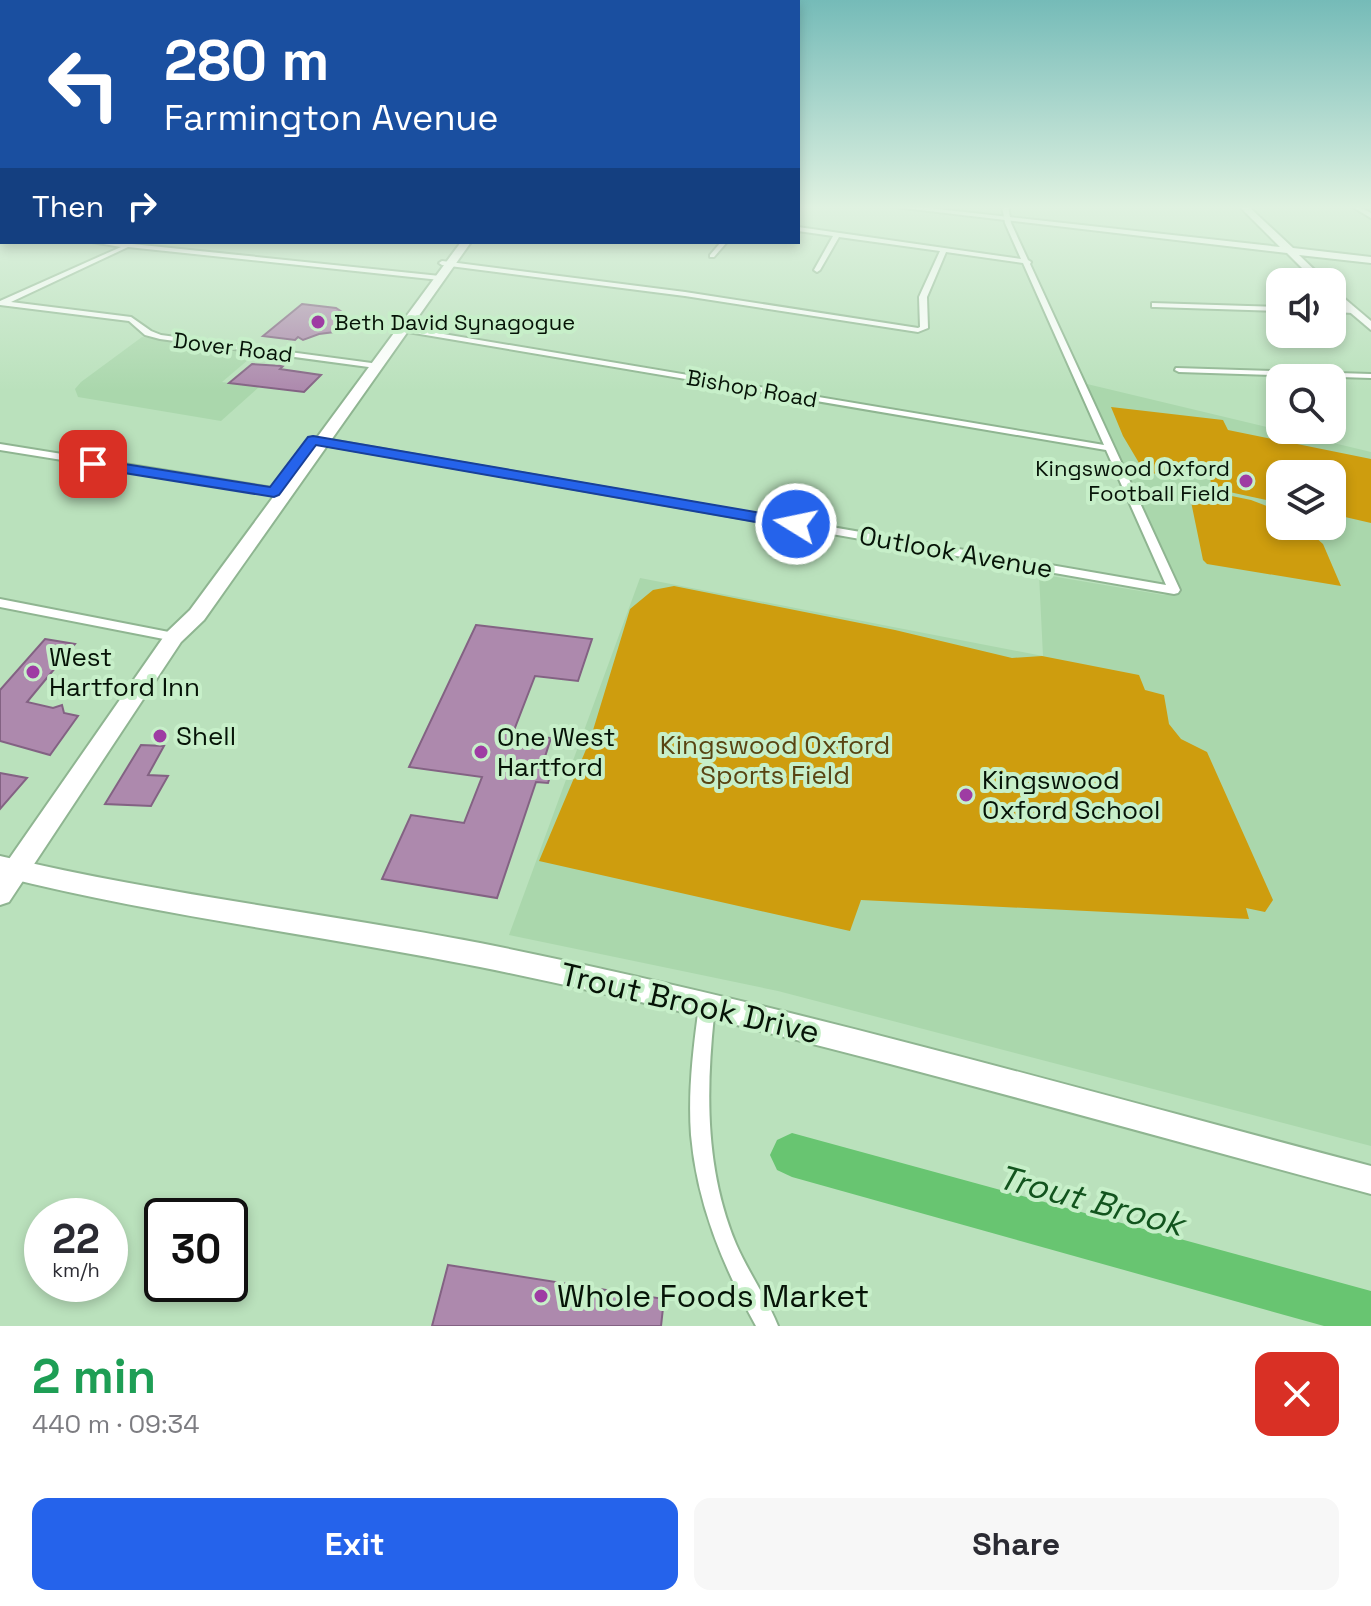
<!DOCTYPE html>
<html lang="en">
<head>
<meta charset="utf-8">
<style>
  :root { --surface:#fff; --page:#f7f7f7; --text:#2b2b33; --muted:#7c7c81; --accent:#2563eb }
  body { margin:0; font-family:"Space Grotesk",sans-serif; background:var(--page); color:var(--text); height:100vh; display:flex; flex-direction:column; font-size:30px; white-space:nowrap }
  * { box-sizing:border-box; margin:0 }
  p { font-size:26px; color:var(--muted) }
  .icon { flex:none; width:44px; height:44px; fill:none; stroke:currentColor; stroke-width:2; stroke-linecap:round; stroke-linejoin:round }
  .map { position:relative; height:1326px; overflow:hidden }
  .drawer { display:flex; flex-direction:column; background:var(--surface); flex:1 }
  .drawer>* { flex:none }
  .hud { position:absolute; left:0px; top:0px; width:800px; height:244px; box-shadow:0 4px 12px #0003; background:#1a4fa0; color:#fff; overflow:hidden }
  .tools { position:absolute; left:1266px; top:268px; display:grid; gap:16px }
  .tools a { display:grid; place-items:center; width:80px; height:80px; border-radius:16px; background:var(--surface); box-shadow:0 4px 12px #0003; font-size:40px }
  .speed { position:absolute; left:24px; top:1198px; display:flex; gap:16px; font-size:40px; font-weight:700; text-align:center }
  .speed>* { display:grid; place-content:center; width:104px; height:104px; border-radius:50%; background:var(--surface); box-shadow:0 4px 12px #0003; line-height:1 }
  .speed small { font-size:20px; font-weight:400 }
  .speed .limit { border:4px solid #111; border-radius:12px; background:#fff; color:#111 }
  .pin { position:absolute; display:grid; place-items:center; width:68px; height:68px; color:#fff; margin:-34px; border-radius:16px; box-shadow:0 4px 12px #0006 }
  .me { position:absolute; width:88px; margin:-44px; rotate:280deg; stroke-linejoin:round; filter:drop-shadow(0 0 6px #0008) }
  .turn { display:flex; align-items:center; gap:28px; height:168px; padding:0 32px; font-size:36px }
  .turn .icon { width:104px; height:104px; stroke-width:2.5 }
  .turn b { display:block; font-size:56px; line-height:68px }
  .then { display:flex; align-items:center; height:76px; padding:0 32px; background:#0003; gap:16px; font-size:30px }
  .round { display:grid; place-items:center; flex:none; width:84px; height:84px; border-radius:16px; background:var(--page) }
  .summary { display:flex; align-items:center; justify-content:space-between; height:136px; padding:0 32px }
  h1 { font-size:48px; font-weight:600; line-height:60px; color:#1e9e55 }
  .cta { display:flex; gap:16px; margin-top:auto; padding:16px 32px }
  .cta a { flex:1; height:92px; border-radius:16px; background:var(--accent); color:#fff; font-size:32px; font-weight:600; line-height:92px; text-align:center }
  .cta a+a { background:var(--page); color:var(--text) }
  .map>svg:first-child { display:block }
  .built { fill:#aad7ac; fill-rule:evenodd }
  .green { fill:#ce9d0e }
  .lines { fill:none; stroke-linecap:round; stroke-linejoin:round }
  .river { fill:#68c571; fill-rule:evenodd }
  .building { fill:#ad89ad; stroke:#836283; stroke-width:2 }
  .minor-casing { stroke:#8fb591; stroke-width:4 }
  .secondary-casing { stroke:#8fb591; stroke-width:4 }
  .primary-casing { stroke:#8fb591; stroke-width:4 }
  .minor { fill:#fff; fill-rule:evenodd }
  .secondary { fill:#fff; fill-rule:evenodd }
  .primary { fill:#fff; fill-rule:evenodd }
  .route { fill:#2563eb; stroke:#184099; stroke-width:2 }
  .poi-dot { fill:#9e3ca3; stroke:#c7efc9; stroke-width:3 }
  .labels { text-anchor:middle; stroke-width:8; stroke-linejoin:round; paint-order:stroke }
  .far-poi-label { font-size:22px; fill:#061307; stroke:#c7efc9; text-anchor:start }
  .far-street-label { font-size:22px; fill:#061307; stroke:#c7efc9 }
  .street-label { font-size:26px; fill:#061307; stroke:#c7efc9 }
  .poi-label { font-size:26px; fill:#061307; stroke:#c7efc9; text-anchor:start }
  .park-label { font-size:26px; fill:#594412; stroke:#c7efc9 }
  .near-street-label { font-size:32px; fill:#061307; stroke:#c7efc9 }
  .near-poi-label { font-size:32px; fill:#061307; stroke:#c7efc9; text-anchor:start }
  .near-water-label { font-size:34px; font-style:italic; fill:#12541e; stroke:#c7efc9 }
</style>
</head>
<body>
<div class="map">
<svg width="1371" height="1326" viewBox="0 0 1371 1326">
  <rect width="100%" height="100%" fill="#bae1bc"/>
  <g class="built">
    <path d="M 142,337 L 255,354 L 222,382 L 259,387 L 221,421 L 78,397 L 75,389 L 81,382 Z"/>
    <path d="M 1087,384 L 1371,452 L 1371,1146 L 778,991 L 509,935 L 640,578 L 1043,656 L 1039,574 L 1164,595 L 1178,591 L 1178,583 ZM 1280,474 L 1332,474 L 1332,526 L 1280,526 Z"/>
  </g>
  <g class="green">
    <path d="M 1111,407 L 1223,420 L 1228,430 L 1371,459 L 1371,523 L 1332,514 L 1332,474 L 1280,474 L 1280,503 L 1211,488 L 1210,471 L 1184,475 L 1145,473 L 1123,436 Z"/>
    <path d="M 1188,487 L 1251,500 L 1280,511 L 1280,526 L 1303,526 L 1323,544 L 1341,586 L 1207,564 L 1203,560 Z"/>
    <path d="M 674,586 L 895,630 L 1012,658 L 1042,656 L 1139,675 L 1145,690 L 1164,695 L 1169,724 L 1181,739 L 1207,752 L 1273,900 L 1265,912 L 1246,908 L 1249,919 L 861,900 L 850,931 L 539,861 L 590,740 L 630,609 L 653,590 Z"/>
  </g>
  <g class="lines">
    <path class="river" d="M 792,1133 L 1371,1291 L 1371,1326 L 1324,1326 L 792,1177 L 777,1170 L 770,1155 L 777,1140 Z"/>
  </g>
  <g class="building">
    <path d="M 302,304 L 336,308 L 366,328 L 319,334 L 303,340 L 298,337 L 295,340 L 263,336 Z"/>
    <path d="M 252,364 L 283,366 L 280,369 L 321,375 L 304,392 L 229,383 Z"/>
    <path d="M 476,625 L 592,639 L 578,681 L 535,676 L 513,733 L 551,738 L 542,766 L 553,767 L 548,783 L 536,782 L 497,898 L 382,879 L 411,815 L 464,823 L 482,777 L 409,767 Z"/>
    <path d="M 45,639 L 75,644 L 27,702 L 53,708 L 62,705 L 64,713 L 78,716 L 50,755 L 0,741 L 0,690 Z"/>
    <path d="M 141,745 L 164,746 L 148,775 L 168,776 L 151,806 L 105,804 Z"/>
    <path d="M 0,773 L 27,778 L 0,809 Z"/>
    <path d="M 448,1265 L 664,1299 L 661,1326 L 432,1326 Z"/>
  </g>
  <g class="lines">
    <defs>
      <g id="minor">
        <path d="M 1002,206 L 1008,206 L 1011,223 L 1028,260 L 1031,262 L 1030,264 L 1180,590 L 1178,593 L 1174,594 L 313,443 L 308,440 L 313,437 L 1166,585 L 1106,450 L 396,330 L 392,328 L 396,326 L 1104,445 L 1023,263 L 946,252 L 927,297 L 928,328 L 918,332 L 685,296 L 442,265 L 439,263 L 442,261 L 685,292 L 918,328 L 920,327 L 919,297 L 940,251 L 839,237 L 820,270 L 817,272 L 814,270 L 833,236 L 798,231 L 798,227 L 1021,259 L 1005,223 Z"/>
        <path d="M 1351,206 L 1357,206 L 1371,213 L 1371,218 Z"/>
        <rect x="0" y="230" width="2" height="4"/>
        <path d="M 92,242 L 113,242 L 440,276 L 443,278 L 440,280 L 128,247 L 11,302 L 131,317 L 151,331 L 161,335 L 379,364 L 379,368 L 376,368 L 160,339 L 145,335 L 129,321 L 0,305 L 0,301 L 121,247 Z"/>
        <path d="M 721,242 L 727,242 L 714,257 L 710,257 L 710,255 Z"/>
        <path d="M 1152,303 L 1280,307 L 1280,311 L 1155,307 L 1152,307 Z"/>
        <path d="M 1332,308 L 1354,309 L 1358,311 L 1354,313 L 1332,312 Z"/>
        <path d="M 1176,368 L 1371,374 L 1371,378 L 1179,372 L 1175,370 Z"/>
        <path d="M 0,444 L 285,490 L 290,493 L 285,496 L 0,450 Z"/>
        <path d="M 0,599 L 174,633 L 180,637 L 174,641 L 0,607 Z"/>
        <path d="M 707,998 L 713,1000 L 715,1006 C 706,1087 704,1167 736,1244 C 748,1272 767,1298 778,1326 L 756,1326 C 723,1266 697,1204 691,1135 C 688,1092 693,1049 699,1006 L 701,1000 Z"/>
      </g>
      <g id="secondary">
        <path d="M 886,206 L 910,206 L 1280,247 L 1239,206 L 1248,206 L 1293,248 L 1371,257 L 1371,263 L 1299,255 L 1327,282 L 1316,282 L 1287,253 Z"/>
        <path d="M 1332,288 L 1371,321 L 1371,330 L 1332,297 Z"/>
        <path d="M 0,856 C 159,894 320,912 480,943 C 780,1003 1075,1088 1371,1166 L 1371,1194 C 1075,1115 780,1028 480,967 C 320,935 158,916 0,876 Z"/>
      </g>
      <path id="primary" d="M 461,242 L 471,242 L 204,620 L 181,642 L 9,902 L 0,905 L 0,872 L 167,632 L 190,610 Z"/>
    </defs>
    <use href="#minor" class="minor-casing"/>
    <use href="#secondary" class="secondary-casing"/>
    <use href="#primary" class="primary-casing"/>
    <use href="#minor" class="minor"/>
    <use href="#secondary" class="secondary"/>
    <use href="#primary" class="primary"/>
  </g>
  <linearGradient id="sky" x2="0" y2="1"><stop stop-color="#75bbb8"/><stop offset="0.53" stop-color="#e0f2e1"/><stop offset="1" stop-color="#e0f2e1" stop-opacity="0"/></linearGradient>
  <rect width="1371" height="391" fill="url(#sky)"/>
  <path class="route" d="M 313,436 L 796,519 L 804,524 L 796,529 L 316,445 L 279,495 L 274,497 L 93,468 L 86,464 L 93,459 L 270,487 L 308,437 Z"/>
  <g class="poi-dot">
    <circle cx="318" cy="322" r="8"/>
    <circle cx="1246" cy="481" r="8"/>
    <circle cx="33" cy="672" r="8"/>
    <circle cx="160" cy="736" r="8"/>
    <circle cx="481" cy="752" r="8"/>
    <circle cx="966" cy="795" r="8"/>
    <circle cx="541" cy="1296" r="8"/>
  </g>
  <g class="labels">
    <g class="far-poi-label">
      <text x="334" y="330">Beth David Synagogue</text>
      <text x="1230" y="476" text-anchor="end">Kingswood Oxford<tspan x="1230" dy="25">Football Field</tspan></text>
    </g>
    <g class="far-street-label">
      <text transform="translate(233 347) rotate(7)" y="8">Dover Road</text>
      <text transform="translate(752 388) rotate(10)" y="8">Bishop Road</text>
    </g>
    <g class="street-label">
      <text transform="translate(956 552) rotate(10)" y="9">Outlook Avenue</text>
    </g>
    <g class="poi-label">
      <text x="49" y="666">West<tspan x="49" dy="30">Hartford Inn</tspan></text>
      <text x="176" y="745">Shell</text>
      <text x="497" y="746">One West<tspan x="497" dy="30">Hartford</tspan></text>
      <text x="982" y="789">Kingswood<tspan x="982" dy="30">Oxford School</tspan></text>
    </g>
    <g class="park-label">
      <text x="775" y="754">Kingswood Oxford<tspan x="775" dy="30">Sports Field</tspan></text>
    </g>
    <g class="near-street-label">
      <text transform="translate(690 1003) rotate(13)" y="11">Trout Brook Drive</text>
    </g>
    <g class="near-poi-label">
      <text x="557" y="1307">Whole Foods Market</text>
    </g>
    <g class="near-water-label">
      <text transform="translate(1091 1200) rotate(15)" y="12">Trout Brook</text>
    </g>
  </g>
</svg>
<div class="tools">
<a><svg class="icon" aria-label="sound" viewBox="0 0 24 24"><path d="M4 9h4l5-4v14l-5-4H4zM17 9q2 3 0 6"/></svg></a>
<a><svg class="icon" aria-label="search" viewBox="0 0 24 24"><circle cx="10" cy="10" r="6"/><path d="M15 15l6 6"/></svg></a>
<a><svg class="icon" aria-label="layers" viewBox="0 0 24 24"><path d="M12 4l9 5-9 5-9-5zM3 14l9 5 9-5"/></svg></a>
</div>
<div class="speed"><div>22<small>km/h</small></div><div class="limit">30</div></div>
<div class="pin" style="left:93px;top:464px;background:#d93025"><svg class="icon" aria-label="arrive" viewBox="0 0 24 24"><path d="M6 21V4h12l-3 4 3 4H6"/></svg></div>
<svg class="me" style="left:796px;top:524px" viewBox="-20 -20 40 40"><circle r="17" fill="#2563eb" stroke="#fff" stroke-width="3"/><path d="M0-11L8 9 0 5-8 9z" fill="#fff"/></svg>
<div class="hud">
<div class="turn"><svg class="icon" aria-label="left" viewBox="0 0 24 24"><path d="M17 20v-9H6M10 6l-5 5 5 5"/></svg><div><b>280 m</b>Farmington Avenue</div></div>
<div class="then">Then<svg class="icon" aria-label="right" viewBox="0 0 24 24"><path d="M7 20v-9h11M14 6l5 5-5 5"/></svg></div>
</div>
</div>
<section class="drawer">
<div class="summary"><div><h1>2 min</h1><p>440 m · 09:34</p></div><a class="round" style="background:#d93025;color:#fff"><svg class="icon" aria-label="close" viewBox="0 0 24 24"><path d="M6 6l12 12M18 6L6 18"/></svg></a></div>
<div class="cta"><a>Exit</a><a>Share</a></div>
</section>
</body>
</html>
